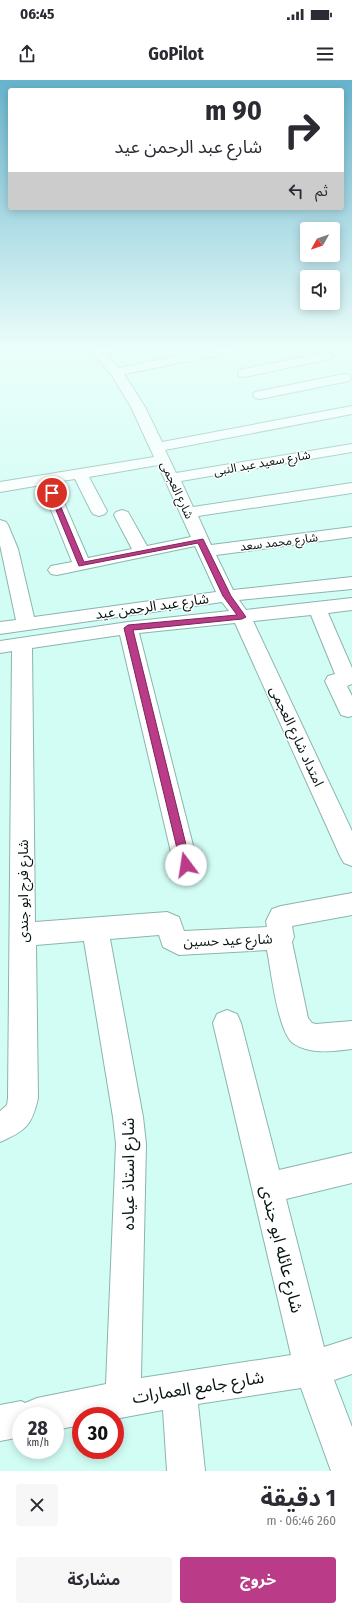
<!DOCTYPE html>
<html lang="ar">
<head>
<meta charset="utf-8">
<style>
  :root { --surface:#fff; --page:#f7f7f7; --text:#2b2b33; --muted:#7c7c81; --accent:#ba3b88 }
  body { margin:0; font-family:"Fira Sans Condensed","Noto Sans Arabic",sans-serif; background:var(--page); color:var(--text); direction:rtl; height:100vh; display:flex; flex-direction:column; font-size:15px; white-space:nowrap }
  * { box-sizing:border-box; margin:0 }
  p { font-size:13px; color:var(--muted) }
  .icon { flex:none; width:22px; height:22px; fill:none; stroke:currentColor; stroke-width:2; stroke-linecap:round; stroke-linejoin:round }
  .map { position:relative; height:1391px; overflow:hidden; direction:ltr }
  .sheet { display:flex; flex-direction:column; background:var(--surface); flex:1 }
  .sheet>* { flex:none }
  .guide { position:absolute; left:8px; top:8px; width:336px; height:122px; border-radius:4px; box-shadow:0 2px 10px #0003; direction:rtl; background:#fff; color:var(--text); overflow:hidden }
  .needle { width:26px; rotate:230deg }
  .tools { position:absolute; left:300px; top:142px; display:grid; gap:8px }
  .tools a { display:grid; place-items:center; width:40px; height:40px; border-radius:4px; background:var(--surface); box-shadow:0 2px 10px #0003; font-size:20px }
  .speed { position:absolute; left:12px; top:1327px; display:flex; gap:8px; font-size:20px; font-weight:700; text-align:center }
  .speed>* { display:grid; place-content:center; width:52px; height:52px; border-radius:50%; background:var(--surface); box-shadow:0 2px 10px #0003; line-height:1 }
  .speed small { font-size:10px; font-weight:400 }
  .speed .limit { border:6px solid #d22; background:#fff; color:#111 }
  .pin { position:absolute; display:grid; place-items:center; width:34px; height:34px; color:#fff; margin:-17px; border:2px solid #fff; border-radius:50%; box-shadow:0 1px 4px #0007 }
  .me { position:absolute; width:44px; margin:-22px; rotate:346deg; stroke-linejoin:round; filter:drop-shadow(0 0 3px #0008) }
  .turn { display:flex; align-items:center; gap:14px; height:84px; padding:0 16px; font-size:18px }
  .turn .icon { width:52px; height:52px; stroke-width:2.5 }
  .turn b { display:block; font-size:28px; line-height:34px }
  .then { display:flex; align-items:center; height:38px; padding:0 16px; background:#0003; gap:8px; font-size:15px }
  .round { display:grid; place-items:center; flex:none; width:42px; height:42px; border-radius:4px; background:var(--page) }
  .summary { display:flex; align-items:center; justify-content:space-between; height:68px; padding:0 16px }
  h1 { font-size:24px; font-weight:700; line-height:30px }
  .cta { display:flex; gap:8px; margin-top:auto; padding:8px 16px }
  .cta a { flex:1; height:46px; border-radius:4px; background:var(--accent); color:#fff; font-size:16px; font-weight:700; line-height:46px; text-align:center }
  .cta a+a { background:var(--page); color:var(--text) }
  .status { display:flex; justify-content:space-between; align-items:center; height:28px; padding:0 20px; background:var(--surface); direction:ltr }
  .status svg { height:11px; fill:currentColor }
  header { display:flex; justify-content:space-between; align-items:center; height:52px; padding:0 16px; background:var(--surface); font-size:18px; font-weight:700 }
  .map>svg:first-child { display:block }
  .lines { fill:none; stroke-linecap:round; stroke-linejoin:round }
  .minor-casing { stroke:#8bb4ad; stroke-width:2 }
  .minor { fill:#fff; fill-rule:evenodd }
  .route { fill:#ba3b88; stroke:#792658 }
  .labels { text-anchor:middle; stroke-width:3; stroke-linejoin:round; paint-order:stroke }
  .far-street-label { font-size:12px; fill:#041311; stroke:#fff }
  .street-label { font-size:14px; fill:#041311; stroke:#fff }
  .near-street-label { font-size:17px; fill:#041311; stroke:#fff }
</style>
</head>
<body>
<div class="status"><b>06:45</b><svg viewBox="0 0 49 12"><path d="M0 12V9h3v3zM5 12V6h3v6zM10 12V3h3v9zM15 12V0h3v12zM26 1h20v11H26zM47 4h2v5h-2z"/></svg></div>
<header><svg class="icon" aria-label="menu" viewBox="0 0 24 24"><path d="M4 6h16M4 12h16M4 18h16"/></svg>GoPilot<svg class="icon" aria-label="share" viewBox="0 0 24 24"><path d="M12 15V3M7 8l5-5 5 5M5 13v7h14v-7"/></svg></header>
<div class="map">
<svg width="352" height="1391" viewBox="0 0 352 1391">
  <rect width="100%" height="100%" fill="#d2fdf5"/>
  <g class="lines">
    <defs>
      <g id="minor">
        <path d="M 0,267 L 17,267 L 15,270 L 0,273 Z"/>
        <path d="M 87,267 L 129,267 L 127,270 L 106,274 L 119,288 L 221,267 L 246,267 L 244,270 L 240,271 L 124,294 L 145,327 L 162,362 L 352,326 L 352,334 L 165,370 L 176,393 L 352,364 L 352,372 L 181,401 L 193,427 L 352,403 L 352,413 L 198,436 L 211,465 L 352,447 L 352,457 L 216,475 L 233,510 L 352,497 L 352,509 L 239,520 L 246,530 L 352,518 L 352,530 L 328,533 L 352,588 L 352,604 L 347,606 L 352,616 L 352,636 L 348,637 L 341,635 L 325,601 L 328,596 L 335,594 L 311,535 L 253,541 L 352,751 L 352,786 L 344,783 L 340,776 L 235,543 L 139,553 L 198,785 L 194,792 L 186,795 L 178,792 L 174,785 L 120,555 L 32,568 L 35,842 L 167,832 L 179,837 L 184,851 L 267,847 L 266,841 L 272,829 L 281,826 L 352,813 L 352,835 L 292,846 L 294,857 L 292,862 L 308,938 L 312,943 L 316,944 L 352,941 L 352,969 C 333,971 312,975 294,964 C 278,954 271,890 267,870 L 179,875 L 163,867 L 159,855 L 110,859 L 143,1037 L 146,1064 L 141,1298 L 291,1275 L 213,943 L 217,934 L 227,930 L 237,934 L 241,943 L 279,1090 L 352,1073 L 352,1103 L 286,1119 L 324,1267 L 352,1258 L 352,1294 L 334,1300 L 352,1347 L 352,1391 L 331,1391 L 301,1308 L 198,1324 L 205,1391 L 167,1391 L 163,1330 L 115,1339 L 115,1336 L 81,1336 L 81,1345 L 55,1350 L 55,1336 L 21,1336 L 21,1357 L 0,1361 L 0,1325 L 21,1321 L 25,1323 L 37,1318 L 106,1304 L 116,1064 L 113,1037 L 84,861 L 36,865 L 38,1018 C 32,1046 25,1051 0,1062 L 0,1031 L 7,1025 L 8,1018 L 12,571 L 0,573 L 0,561 L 128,542 L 229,531 L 222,522 L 0,554 L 0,542 L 16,540 L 0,465 L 0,440 L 6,442 L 8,445 L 18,469 L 34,537 L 216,512 L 195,466 L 57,495 L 51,494 L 48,490 L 51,486 L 72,482 L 41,405 L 0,412 L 0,402 L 154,377 L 131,327 L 111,294 ZM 158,385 L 191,457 L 147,466 L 128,432 L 122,430 L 116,432 L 114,435 L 132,469 L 88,478 L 55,402 L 75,399 L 91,431 L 93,434 L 99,436 L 105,434 L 107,431 L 89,397 Z"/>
        <path d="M 326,272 L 330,273 L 332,276 L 330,279 L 244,297 L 239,296 L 238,293 L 239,290 L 244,289 Z"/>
        <path d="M 344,294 L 349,295 L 351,298 L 349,301 L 260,319 L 255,318 L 253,315 L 255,312 L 260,311 Z"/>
      </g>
    </defs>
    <use href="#minor" class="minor-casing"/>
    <use href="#minor" class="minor"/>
  </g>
  <linearGradient id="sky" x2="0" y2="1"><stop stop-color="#67b4cd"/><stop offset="0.58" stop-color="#ebfefa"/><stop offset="1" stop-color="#ebfefa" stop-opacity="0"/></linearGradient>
  <rect width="352" height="462" fill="url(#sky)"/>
  <path class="route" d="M 52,411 L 55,413 L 84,482 L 203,459 L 231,516 L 246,537 L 242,539 L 133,550 L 191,785 L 190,788 L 186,789 L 183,788 L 181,785 L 124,548 L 128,545 L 237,535 L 223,516 L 198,463 L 79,486 L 49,413 Z"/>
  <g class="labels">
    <g class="far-street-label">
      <text transform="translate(262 383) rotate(-10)" y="4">شارع سعيد عبد النبى</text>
      <text transform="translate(177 410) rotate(65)" y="4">شارع العجمى</text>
      <text transform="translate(279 462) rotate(-7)" y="4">شارع محمد سعد</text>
    </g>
    <g class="street-label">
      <text transform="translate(152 526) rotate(-8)" y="5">شارع عبد الرحمن عيد</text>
      <text transform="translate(297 656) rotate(65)" y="5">امتداد شارع العجمى</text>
      <text transform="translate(23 811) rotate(-90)" y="5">شارع فرج ابو جندى</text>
      <text transform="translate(228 860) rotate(-2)" y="5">شارع عيد حسين</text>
    </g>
    <g class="near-street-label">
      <text transform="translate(128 1094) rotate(-90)" y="6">شارع استاذ عياده</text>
      <text transform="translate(282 1169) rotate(76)" y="6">شارع عائله ابو جندى</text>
      <text transform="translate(198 1307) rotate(-9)" y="6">شارع جامع العمارات</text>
    </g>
  </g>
</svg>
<div class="tools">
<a><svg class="needle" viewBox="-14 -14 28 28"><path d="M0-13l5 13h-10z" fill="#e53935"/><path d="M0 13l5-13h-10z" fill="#7c7c81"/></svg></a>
<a><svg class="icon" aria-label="sound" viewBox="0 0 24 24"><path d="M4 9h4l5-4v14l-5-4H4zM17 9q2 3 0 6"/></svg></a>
</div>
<div class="speed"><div>28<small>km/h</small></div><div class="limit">30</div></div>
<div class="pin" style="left:52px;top:413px;background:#d93025"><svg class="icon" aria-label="arrive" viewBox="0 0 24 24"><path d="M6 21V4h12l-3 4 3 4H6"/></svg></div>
<svg class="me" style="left:186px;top:785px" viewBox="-20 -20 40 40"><circle r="19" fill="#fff"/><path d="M0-13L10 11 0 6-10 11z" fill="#ba3b88"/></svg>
<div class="guide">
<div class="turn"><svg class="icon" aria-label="right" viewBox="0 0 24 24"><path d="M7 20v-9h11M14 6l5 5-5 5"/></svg><div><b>90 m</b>شارع عبد الرحمن عيد</div></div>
<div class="then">ثم<svg class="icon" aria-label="left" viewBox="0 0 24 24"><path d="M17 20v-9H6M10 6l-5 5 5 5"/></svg></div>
</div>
</div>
<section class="sheet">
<div class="summary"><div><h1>1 دقيقة</h1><p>260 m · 06:46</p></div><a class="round"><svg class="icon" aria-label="close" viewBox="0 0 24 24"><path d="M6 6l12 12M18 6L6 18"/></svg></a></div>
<div class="cta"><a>خروج</a><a>مشاركة</a></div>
</section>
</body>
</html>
